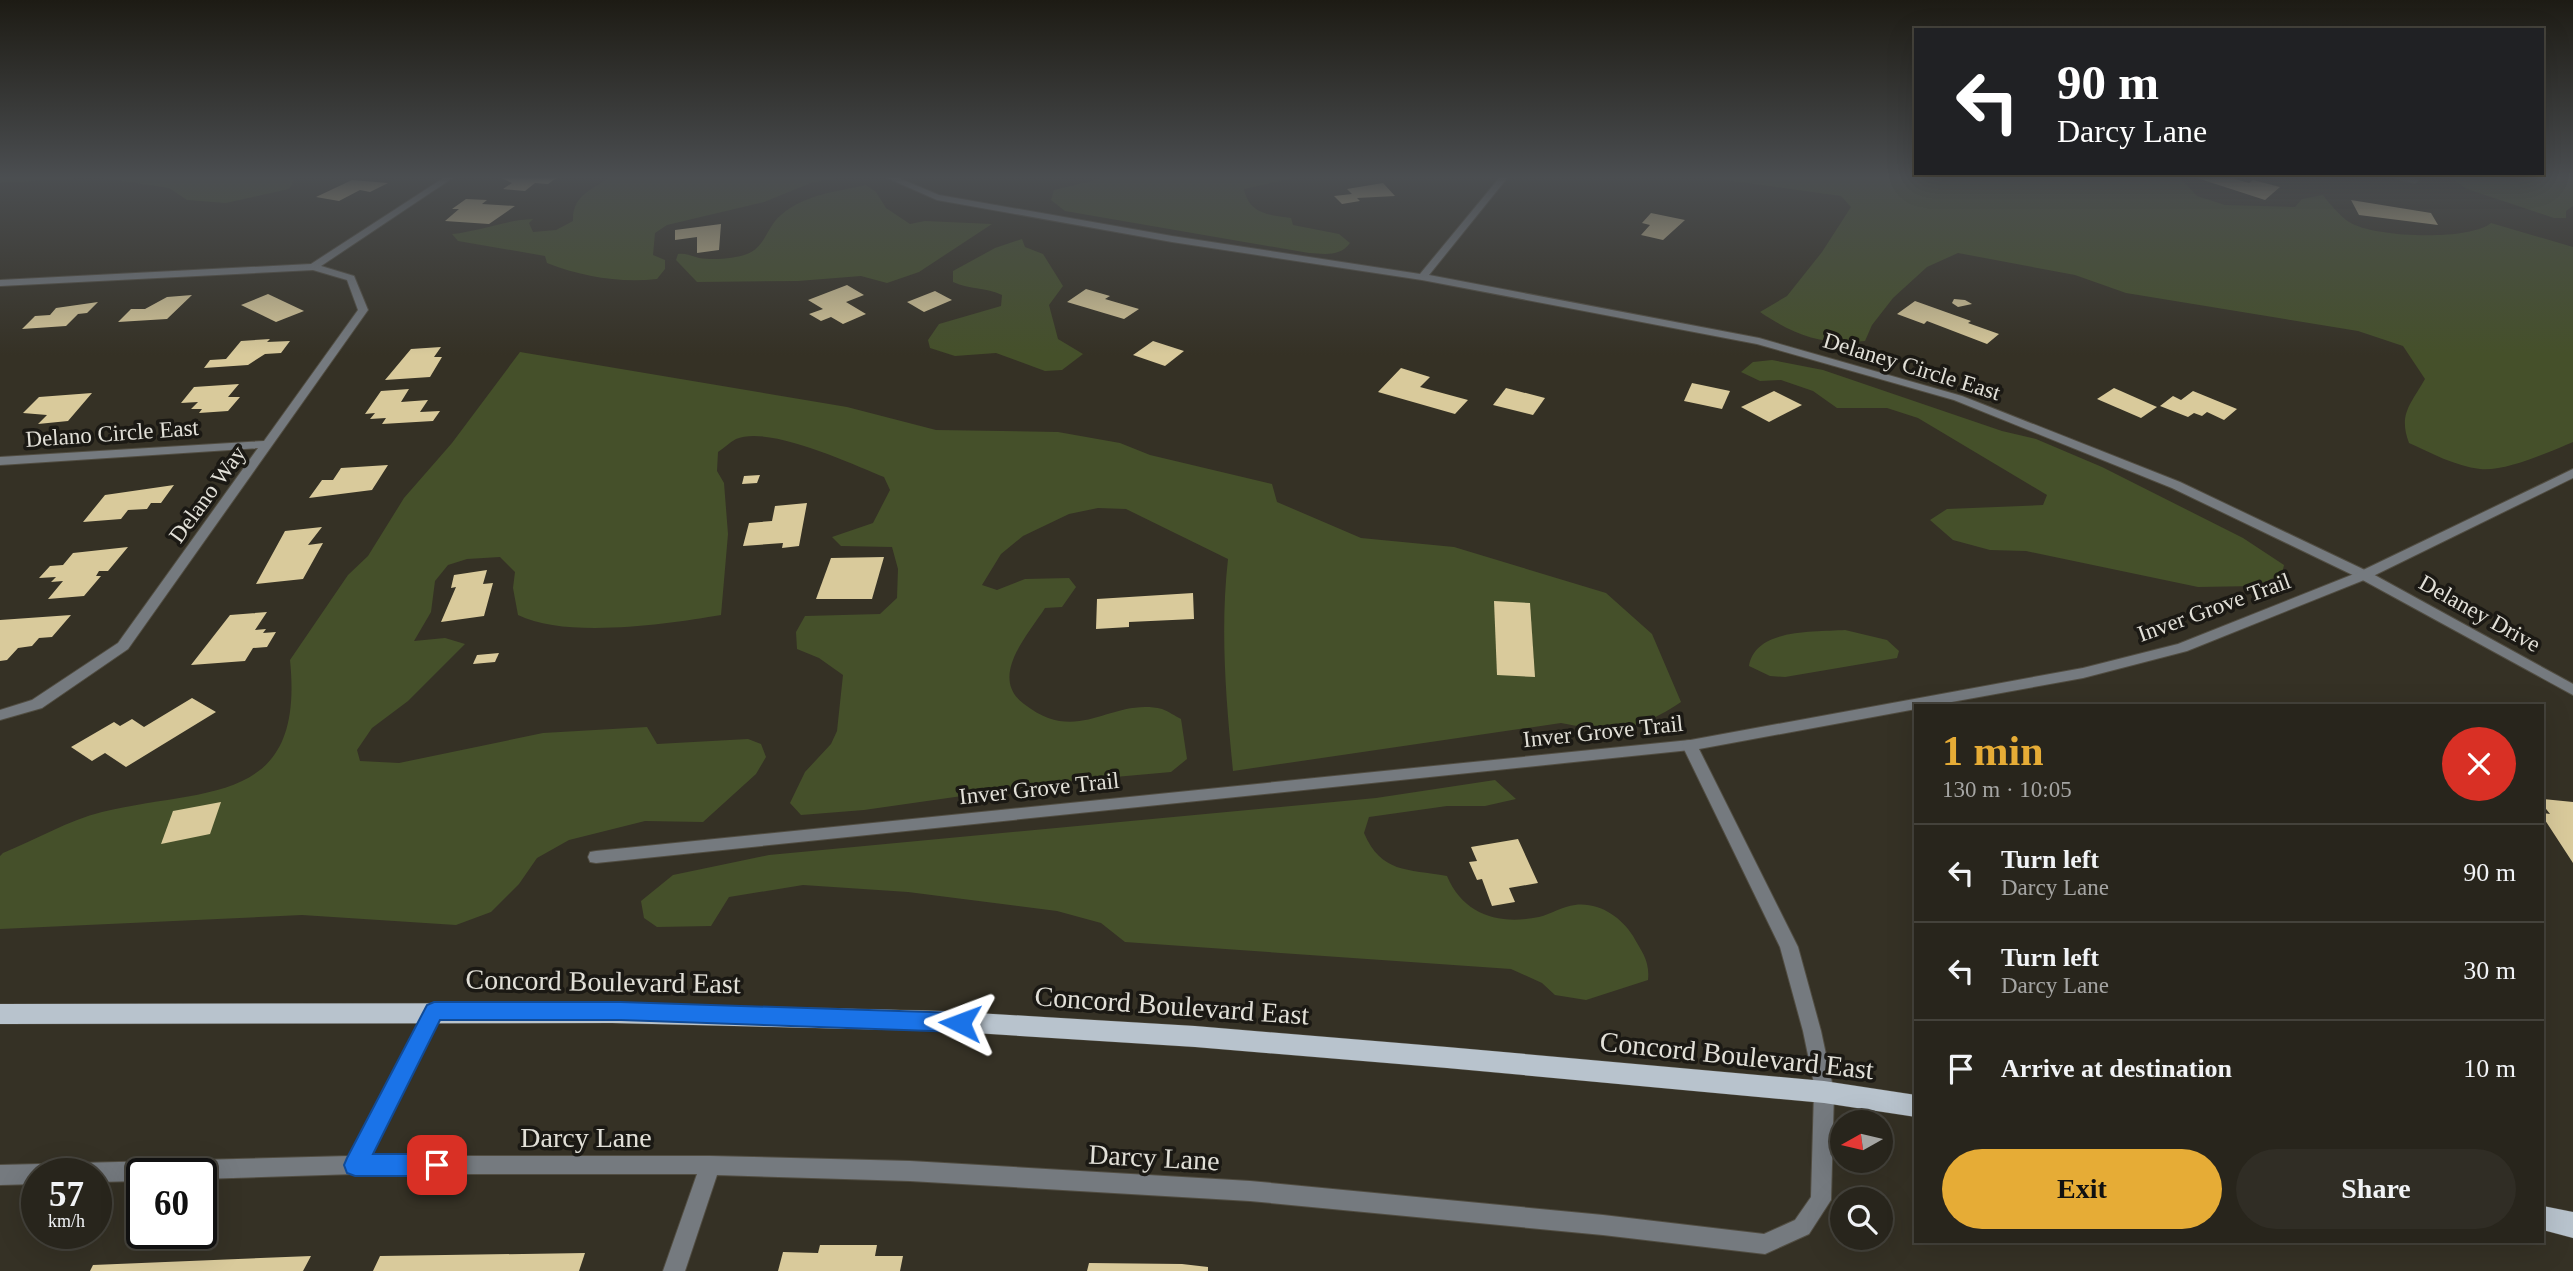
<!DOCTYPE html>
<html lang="en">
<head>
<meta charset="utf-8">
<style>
  :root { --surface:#28251c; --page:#302d25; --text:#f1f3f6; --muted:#a5a5a3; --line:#44423b; --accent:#e6ac36 }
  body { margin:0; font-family:Georgia,serif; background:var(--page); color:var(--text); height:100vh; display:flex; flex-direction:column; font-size:26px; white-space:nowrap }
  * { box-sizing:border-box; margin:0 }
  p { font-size:23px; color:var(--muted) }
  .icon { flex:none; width:38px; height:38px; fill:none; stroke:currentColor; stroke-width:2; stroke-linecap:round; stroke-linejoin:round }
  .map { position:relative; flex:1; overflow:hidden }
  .details { position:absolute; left:1914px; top:704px; width:630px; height:539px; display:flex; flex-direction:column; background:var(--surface); border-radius:0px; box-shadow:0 7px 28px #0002,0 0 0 2px var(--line) }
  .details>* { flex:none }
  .hud { position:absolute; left:1914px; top:28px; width:630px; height:147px; border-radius:0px; box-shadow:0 7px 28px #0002,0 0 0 2px var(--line); background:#202124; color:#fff; overflow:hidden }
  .needle { width:46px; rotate:262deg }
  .tools { position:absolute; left:1830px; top:1110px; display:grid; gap:14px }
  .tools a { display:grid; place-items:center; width:63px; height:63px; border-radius:50%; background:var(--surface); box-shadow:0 7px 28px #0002,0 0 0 2px var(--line); font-size:35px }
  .speed { position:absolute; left:21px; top:1158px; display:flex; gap:14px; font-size:35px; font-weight:700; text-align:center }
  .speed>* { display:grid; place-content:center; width:91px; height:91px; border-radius:50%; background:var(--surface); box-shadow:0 7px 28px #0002,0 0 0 2px var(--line); line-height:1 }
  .speed small { font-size:18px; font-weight:400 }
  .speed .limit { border:4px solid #111; border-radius:10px; background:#fff; color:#111 }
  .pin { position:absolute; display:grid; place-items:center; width:60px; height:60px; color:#fff; margin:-30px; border-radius:14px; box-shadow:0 4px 10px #0006 }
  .me { position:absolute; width:77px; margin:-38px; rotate:273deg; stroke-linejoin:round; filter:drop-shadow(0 0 5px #0008) }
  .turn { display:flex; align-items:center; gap:24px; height:147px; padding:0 28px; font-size:32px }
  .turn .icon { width:91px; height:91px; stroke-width:2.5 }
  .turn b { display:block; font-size:49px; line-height:60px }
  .round { display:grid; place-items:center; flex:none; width:74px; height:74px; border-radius:37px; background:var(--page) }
  .head { display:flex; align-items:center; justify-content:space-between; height:119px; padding:0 28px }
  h1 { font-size:42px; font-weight:700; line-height:52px; color:var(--accent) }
  .action { display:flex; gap:14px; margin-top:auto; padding:14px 28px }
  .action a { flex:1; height:80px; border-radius:42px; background:var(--accent); color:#111; font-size:28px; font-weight:700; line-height:80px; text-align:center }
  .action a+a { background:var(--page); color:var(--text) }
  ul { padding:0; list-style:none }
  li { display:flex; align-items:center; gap:21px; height:98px; padding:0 28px; border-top:2px solid var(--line) }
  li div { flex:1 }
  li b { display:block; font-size:26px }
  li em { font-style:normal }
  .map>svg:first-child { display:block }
  .green { fill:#45502a }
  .building { fill:#d9ca9b }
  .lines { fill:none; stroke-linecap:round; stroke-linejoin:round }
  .minor-casing { stroke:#514d42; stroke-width:2 }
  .tertiary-casing { stroke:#514d42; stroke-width:2 }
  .primary-casing { stroke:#514d42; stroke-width:1 }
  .minor { fill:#757a7f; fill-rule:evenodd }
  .tertiary { fill:#757a7f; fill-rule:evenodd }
  .primary { fill:#b8c3cd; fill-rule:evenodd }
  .route { fill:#1a73e8; stroke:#114b97; stroke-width:2 }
  .labels { text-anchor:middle; stroke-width:7; stroke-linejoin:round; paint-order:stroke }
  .street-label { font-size:23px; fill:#e2e0d8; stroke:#1b1914 }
  .near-street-label { font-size:28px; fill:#e2e0d8; stroke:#1b1914 }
</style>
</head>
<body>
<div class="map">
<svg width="2573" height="1271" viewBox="0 0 2573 1271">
  <rect width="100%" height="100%" fill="#353125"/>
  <g class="green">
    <path d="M 0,177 L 290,177 L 294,180 L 289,189 L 226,203 L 187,200 L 169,188 L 96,177 L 0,183 Z"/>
    <path d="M 611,177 L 839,177 L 811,183 L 764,202 L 667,225 L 655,233 L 653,255 L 665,260 L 665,269 L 657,279 C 620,283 583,277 547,263 L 545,256 L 458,241 L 452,234 C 480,231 506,220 533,219 L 529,223 L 533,232 L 556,230 L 573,221 C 572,196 592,189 611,177 Z"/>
    <path d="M 1108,177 L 1298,177 L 1244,189 C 1249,214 1269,215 1291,218 L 1293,225 L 1339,234 L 1350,243 C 1340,257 1324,254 1309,253 L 1065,211 L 1051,200 L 1054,190 Z"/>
    <path d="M 1704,177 L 2179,177 L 2197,196 L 2225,205 L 2295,207 L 2302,199 L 2323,195 C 2329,203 2341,217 2349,222 C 2374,238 2470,241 2491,223 L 2573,247 L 2573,442 C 2549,452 2505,472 2480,469 C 2455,466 2431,453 2409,443 C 2398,414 2411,404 2425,379 L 2403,346 L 2358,331 L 2126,293 L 2075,275 L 1958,253 L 1927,267 L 1893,298 L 1872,325 L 1865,341 C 1822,345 1796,336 1760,312 L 1787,296 L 1822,252 L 1851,207 L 1841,196 Z"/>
    <path d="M 2450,177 L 2573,177 L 2573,206 L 2566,211 L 2566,218 L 2554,218 L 2467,189 Z"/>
    <path d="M 866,185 L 876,192 L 886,208 L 910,224 L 925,221 L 992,224 L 919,272 L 887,283 L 861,276 L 798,281 L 697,282 L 676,260 L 678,254 C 687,253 691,256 699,258 C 713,260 734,259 747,254 C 765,248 767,226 781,215 C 805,194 836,192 866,185 Z"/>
    <path d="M 1022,239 L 1025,247 L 1043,254 L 1063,286 L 1049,305 L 1058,339 L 1083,354 L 1062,370 L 1045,371 L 996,353 L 955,356 L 930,348 L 928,340 L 939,324 L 1001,306 L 1002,295 C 986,287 970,290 953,282 L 953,271 L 995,248 Z"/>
    <path d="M 520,352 L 847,407 L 936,430 L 1058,432 L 1120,443 L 1150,455 L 1272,484 L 1277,502 L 1361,538 L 1454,547 L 1606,593 L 1652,634 L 1681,702 C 1636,732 1613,733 1561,723 L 1233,771 C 1226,700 1220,630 1228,559 L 1126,509 L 1098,508 L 1069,514 L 1023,536 L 1001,554 L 982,585 L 997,590 L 1025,579 L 1069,578 L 1076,587 L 1062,607 L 1045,608 C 1028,635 988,677 1024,704 C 1079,747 1110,697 1162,709 C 1168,711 1175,716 1181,719 L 1187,759 L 1171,772 L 1059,782 L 864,810 L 801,815 L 790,803 L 805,772 L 831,744 L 837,731 L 843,675 L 819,658 L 797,649 L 796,632 L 805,616 L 880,614 L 897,598 L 898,569 L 892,547 L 841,546 L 832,537 L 873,523 L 890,490 L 884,477 C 852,464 769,425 736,439 C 730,442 724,448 718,452 L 717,471 L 724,483 L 728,534 L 721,615 C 668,624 566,639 518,615 L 513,588 L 515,572 L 500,557 L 467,559 L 448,565 L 435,581 L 431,612 L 414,641 L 445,638 L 465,644 L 408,701 L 372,728 L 357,750 L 360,761 L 399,763 L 543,733 L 647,727 L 657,744 L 748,739 L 761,744 L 766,757 L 756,774 L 703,822 L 645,821 L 569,840 L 537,858 L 519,884 L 491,912 L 456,925 L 302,915 L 0,929 L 0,856 L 3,853 C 35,840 69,820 102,812 C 206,787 305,807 290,660 L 348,575 L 368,556 L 404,498 L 452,443 Z"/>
    <path d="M 1772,360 L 1823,370 L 2002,431 L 2036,439 L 2102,467 L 2243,538 L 2284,565 L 2282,574 L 2256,586 L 2198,587 L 2026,551 L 1990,550 L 1953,540 L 1930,520 L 1947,509 L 2043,505 L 2047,495 L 1918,418 L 1887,408 L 1837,408 L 1813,391 L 1781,380 L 1760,381 L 1741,372 L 1753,362 Z"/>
    <path d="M 1845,630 L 1887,640 L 1899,651 L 1897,658 L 1785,677 L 1770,676 L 1749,666 C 1755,628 1815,632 1845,630 Z"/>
    <path d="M 1495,780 L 1516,799 L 1485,806 L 1447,806 L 1369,817 L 1364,833 C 1381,873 1407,869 1447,876 C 1464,916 1500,925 1539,917 C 1551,914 1563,906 1575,905 C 1599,902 1621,917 1633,936 C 1642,952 1650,961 1648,980 L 1586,1000 L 1555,995 L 1542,983 L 1511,969 L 1125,942 L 1101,923 L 1057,911 L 908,892 L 803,885 L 729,897 L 711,926 L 657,927 L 644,918 L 641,901 L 673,875 L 769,855 L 1376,798 Z"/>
  </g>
  <g class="building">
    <path d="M 499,177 L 558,177 L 548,184 L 535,183 L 525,191 L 503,189 L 512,183 Z"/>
    <path d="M 2194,177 L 2228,177 L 2249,183 L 2253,180 L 2280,187 L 2265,200 Z"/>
    <path d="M 352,180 L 388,183 L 370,192 L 360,190 L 339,201 L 316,197 Z"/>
    <path d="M 1383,183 L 1395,196 L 1357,198 L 1360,201 L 1342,204 L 1334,196 L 1352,194 L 1347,189 Z"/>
    <path d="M 466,199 L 487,200 L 482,204 L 515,206 L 489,224 L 445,221 L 459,209 L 452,209 Z"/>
    <path d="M 2351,200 L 2431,213 L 2438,225 L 2359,215 Z"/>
    <path d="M 1651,213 L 1685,220 L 1663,240 L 1641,235 L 1650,225 L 1642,223 Z"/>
    <path d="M 721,224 L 719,250 L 697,253 L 697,237 L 675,240 L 675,230 Z"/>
    <path d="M 847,285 L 864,295 L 846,302 L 866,314 L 843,324 L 831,317 L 821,321 L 809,314 L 823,309 L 808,300 Z"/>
    <path d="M 1086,289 L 1110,296 L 1105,299 L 1139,309 L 1124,319 L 1067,302 Z"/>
    <path d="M 935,291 L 952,300 L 924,312 L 907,302 Z"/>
    <path d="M 268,294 L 304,311 L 276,322 L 241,305 Z"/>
    <path d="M 192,295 L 167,319 L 118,322 L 131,309 L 145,309 L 167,297 Z"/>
    <path d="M 1954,299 L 1965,300 L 1972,304 L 1958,307 L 1952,303 Z"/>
    <path d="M 1915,301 L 1971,321 L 1968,323 L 1999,334 L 1987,344 L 1927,321 L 1924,324 L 1897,314 Z"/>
    <path d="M 98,302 L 87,313 L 78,314 L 66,326 L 22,329 L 35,316 L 50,315 L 56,308 Z"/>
    <path d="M 270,339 L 267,342 L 290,341 L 281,353 L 265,354 L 248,365 L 204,368 L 210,360 L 226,359 L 241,341 Z"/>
    <path d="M 1153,341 L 1184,351 L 1165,366 L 1133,355 Z"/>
    <path d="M 441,347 L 434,357 L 442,357 L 430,377 L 385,380 L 411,349 Z"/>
    <path d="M 1401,368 L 1430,377 L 1420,387 L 1468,400 L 1455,414 L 1378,392 Z"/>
    <path d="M 1692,383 L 1730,391 L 1722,409 L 1684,401 Z"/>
    <path d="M 239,384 L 228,397 L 240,397 L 228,411 L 199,413 L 202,409 L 191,409 L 198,402 L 181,403 L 194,387 Z"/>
    <path d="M 1506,388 L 1545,398 L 1533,415 L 1493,405 Z"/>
    <path d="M 2114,388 L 2157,407 L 2141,418 L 2097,399 Z"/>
    <path d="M 409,389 L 401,402 L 428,400 L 420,412 L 440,411 L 433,421 L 382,424 L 386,418 L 370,419 L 375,413 L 365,414 L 381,391 Z"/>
    <path d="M 1774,391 L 1802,405 L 1769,422 L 1741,407 Z"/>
    <path d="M 2193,391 L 2237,409 L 2224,420 L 2207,412 L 2202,416 L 2194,413 L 2188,417 L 2160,406 L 2173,396 L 2181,400 Z"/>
    <path d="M 92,393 L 68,421 L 38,424 L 47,415 L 23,413 L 39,397 Z"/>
    <path d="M 388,465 L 372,490 L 309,498 L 322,480 L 333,480 L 341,468 Z"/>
    <path d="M 760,475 L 757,483 L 742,484 L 744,476 Z"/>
    <path d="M 174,485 L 161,503 L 151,503 L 147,509 L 128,510 L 121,519 L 83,522 L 105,495 Z"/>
    <path d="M 807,503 L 799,546 L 782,548 L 783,543 L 743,546 L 749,523 L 772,521 L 775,506 Z"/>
    <path d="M 322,527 L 308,545 L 323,543 L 303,579 L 256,584 L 285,531 Z"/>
    <path d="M 128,547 L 108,571 L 99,571 L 96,576 L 101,576 L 84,596 L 48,599 L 63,581 L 51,582 L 56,577 L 39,578 L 50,566 L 63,565 L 73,553 Z"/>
    <path d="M 884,557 L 872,599 L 816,599 L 831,558 Z"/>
    <path d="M 487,570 L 483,584 L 493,583 L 484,616 L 441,622 L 456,587 L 451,588 L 454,575 Z"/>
    <path d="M 1193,593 L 1194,619 L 1129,622 L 1129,627 L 1096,629 L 1097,599 Z"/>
    <path d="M 1494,601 L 1530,603 L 1535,677 L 1497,675 Z"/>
    <path d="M 267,612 L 255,630 L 266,629 L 263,633 L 276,632 L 267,647 L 253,648 L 245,661 L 191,665 L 230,615 Z"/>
    <path d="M 71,615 L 52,637 L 39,638 L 32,646 L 18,648 L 7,660 L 0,661 L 0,620 Z"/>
    <path d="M 499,653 L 495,662 L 473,664 L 477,655 Z"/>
    <path d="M 192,698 L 216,712 L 126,767 L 105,753 L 92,761 L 71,747 L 114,722 L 120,726 L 132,719 L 144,727 Z"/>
    <path d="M 2543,799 L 2573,802 L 2573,863 L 2543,817 L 2543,813 L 2550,814 L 2543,805 Z"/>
    <path d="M 221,802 L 210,834 L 161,844 L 173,811 Z"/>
    <path d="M 1518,839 L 1538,883 L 1509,888 L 1515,902 L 1492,906 L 1482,879 L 1477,880 L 1469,862 L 1477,861 L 1471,847 Z"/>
    <path d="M 820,1245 L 877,1245 L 875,1256 L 903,1256 L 900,1271 L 778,1271 L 783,1252 L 818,1253 Z"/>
    <path d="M 585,1253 L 579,1271 L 373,1271 L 380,1256 Z"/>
    <path d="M 311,1256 L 303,1271 L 90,1271 L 93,1265 Z"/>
    <path d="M 1089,1263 L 1182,1264 L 1208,1267 L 1208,1271 L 1087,1271 Z"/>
  </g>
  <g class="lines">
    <defs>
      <g id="minor">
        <path d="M 445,177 L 454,177 L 321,266 L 354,276 L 368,310 L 128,649 L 42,708 L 0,720 L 0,710 L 32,700 L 118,643 L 258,448 L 0,465 L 0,457 L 264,441 L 358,310 L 347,280 L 313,270 L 0,286 L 0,280 L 311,264 Z"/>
        <path d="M 885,177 L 896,177 L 939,195 L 1172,236 L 1420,274 L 1500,177 L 1508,177 L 1429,275 L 1759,338 L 1962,396 L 2180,482 L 2369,572 L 2573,684 L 2573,695 L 2359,578 L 2172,488 L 1954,400 L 1757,344 L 1422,280 L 1172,242 L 937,200 Z"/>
        <path d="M 2395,177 L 2411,177 L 2419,180 L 2415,183 L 2396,179 Z"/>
        <path d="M 1690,740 L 1695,741 L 1698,745 L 1695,749 L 1690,750 L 596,863 L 590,862 L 588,857 L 590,852 L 596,851 Z"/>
        <path d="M 434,1003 L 440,1005 L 443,1011 L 370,1156 L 710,1156 L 910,1161 L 1250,1181 L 1603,1215 L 1764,1234 L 1795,1220 L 1811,1197 L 1814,1092 L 1817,1086 L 1824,1083 L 1831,1086 L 1834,1092 L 1831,1200 L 1809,1234 L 1765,1254 L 1603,1235 L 1250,1201 L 910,1181 L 717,1175 L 685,1271 L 663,1271 L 697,1174 L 355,1174 L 201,1179 L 201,1174 L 142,1174 L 142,1181 L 96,1182 L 96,1174 L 37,1174 L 37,1184 L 0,1185 L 0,1165 L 349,1156 L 428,1005 Z"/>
      </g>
      <path id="tertiary" d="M 2573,469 L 2573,478 L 2369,578 L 2187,651 L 2083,678 L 1935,705 L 1916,705 L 1916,709 L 1699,749 L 1798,947 L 1821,1031 L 1834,1092 L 1831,1098 L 1824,1101 L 1817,1098 L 1803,1031 L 1780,947 L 1682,745 L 1685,741 L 2083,668 L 2178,644 L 2359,572 Z"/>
      <g id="primary">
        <path d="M 0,1004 L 612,1003 L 943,1011 L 1195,1026 L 1447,1047 L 1824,1081 L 1916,1095 L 1916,1117 L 1824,1103 L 1447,1068 L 1195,1047 L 943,1031 L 612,1023 L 0,1024 Z"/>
        <path d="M 2543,1206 L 2573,1212 L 2573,1238 L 2543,1230 Z"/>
      </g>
    </defs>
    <use href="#minor" class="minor-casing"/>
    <use href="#tertiary" class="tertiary-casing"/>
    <use href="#primary" class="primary-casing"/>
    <use href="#minor" class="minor"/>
    <use href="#tertiary" class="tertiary"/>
    <use href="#primary" class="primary"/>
  </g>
  <linearGradient id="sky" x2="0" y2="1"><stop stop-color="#1d1b14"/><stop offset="0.5" stop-color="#4b4e51"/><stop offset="1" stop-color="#4b4e51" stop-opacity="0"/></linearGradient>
  <rect width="2573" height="355" fill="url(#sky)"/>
  <path class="route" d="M 434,1002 L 621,1002 L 960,1013 L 967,1016 L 970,1023 L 967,1029 L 960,1032 L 621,1020 L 440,1020 L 373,1154 L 437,1154 L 445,1158 L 449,1165 L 445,1173 L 437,1176 L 355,1176 L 347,1173 L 344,1165 L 347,1158 L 427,1005 Z"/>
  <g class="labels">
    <g class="street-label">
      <text transform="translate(1912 366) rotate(17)" y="8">Delaney Circle East</text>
      <text transform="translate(112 433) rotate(-4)" y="8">Delano Circle East</text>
      <text transform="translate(207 494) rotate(-54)" y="8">Delano Way</text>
      <text transform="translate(2214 607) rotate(-20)" y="8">Inver Grove Trail</text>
      <text transform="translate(2480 613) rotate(29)" y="8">Delaney Drive</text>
      <text transform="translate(1603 731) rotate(-6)" y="8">Inver Grove Trail</text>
      <text transform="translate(1039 788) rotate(-6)" y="8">Inver Grove Trail</text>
    </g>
    <g class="near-street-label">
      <text transform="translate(603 981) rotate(1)" y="10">Concord Boulevard East</text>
      <text transform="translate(1172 1005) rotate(4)" y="10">Concord Boulevard East</text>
      <text transform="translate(1737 1055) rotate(6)" y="10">Concord Boulevard East</text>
      <text x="586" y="1147">Darcy Lane</text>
      <text transform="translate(1154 1157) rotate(3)" y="10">Darcy Lane</text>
    </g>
  </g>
</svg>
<div class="tools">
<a><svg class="needle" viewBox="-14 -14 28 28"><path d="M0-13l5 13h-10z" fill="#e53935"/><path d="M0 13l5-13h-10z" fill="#a5a5a3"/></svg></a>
<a><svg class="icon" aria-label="search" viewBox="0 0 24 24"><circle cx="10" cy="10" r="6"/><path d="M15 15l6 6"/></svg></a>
</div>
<div class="speed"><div>57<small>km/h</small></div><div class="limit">60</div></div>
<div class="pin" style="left:437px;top:1165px;background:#d93025"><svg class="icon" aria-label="arrive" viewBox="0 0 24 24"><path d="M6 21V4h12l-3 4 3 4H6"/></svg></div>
<svg class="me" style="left:960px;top:1023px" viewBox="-20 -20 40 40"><path d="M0-17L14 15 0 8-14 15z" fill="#1a73e8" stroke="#fff" stroke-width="4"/></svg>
<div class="hud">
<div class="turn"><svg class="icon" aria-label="left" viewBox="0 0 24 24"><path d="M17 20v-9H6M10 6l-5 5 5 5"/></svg><div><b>90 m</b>Darcy Lane</div></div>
</div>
<section class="details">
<div class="head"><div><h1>1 min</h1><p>130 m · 10:05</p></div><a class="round" style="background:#d93025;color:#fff"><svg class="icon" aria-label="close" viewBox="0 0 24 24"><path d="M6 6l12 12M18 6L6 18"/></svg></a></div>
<ul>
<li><svg class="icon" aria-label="left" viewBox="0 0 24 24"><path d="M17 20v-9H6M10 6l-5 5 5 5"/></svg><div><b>Turn left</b><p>Darcy Lane</p></div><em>90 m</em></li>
<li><svg class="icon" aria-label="left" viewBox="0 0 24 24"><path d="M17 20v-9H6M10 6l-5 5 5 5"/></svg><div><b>Turn left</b><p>Darcy Lane</p></div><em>30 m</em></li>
<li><svg class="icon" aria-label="arrive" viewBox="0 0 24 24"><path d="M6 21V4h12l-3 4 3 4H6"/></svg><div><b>Arrive at destination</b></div><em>10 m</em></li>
</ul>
<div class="action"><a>Exit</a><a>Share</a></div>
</section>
</div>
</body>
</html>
